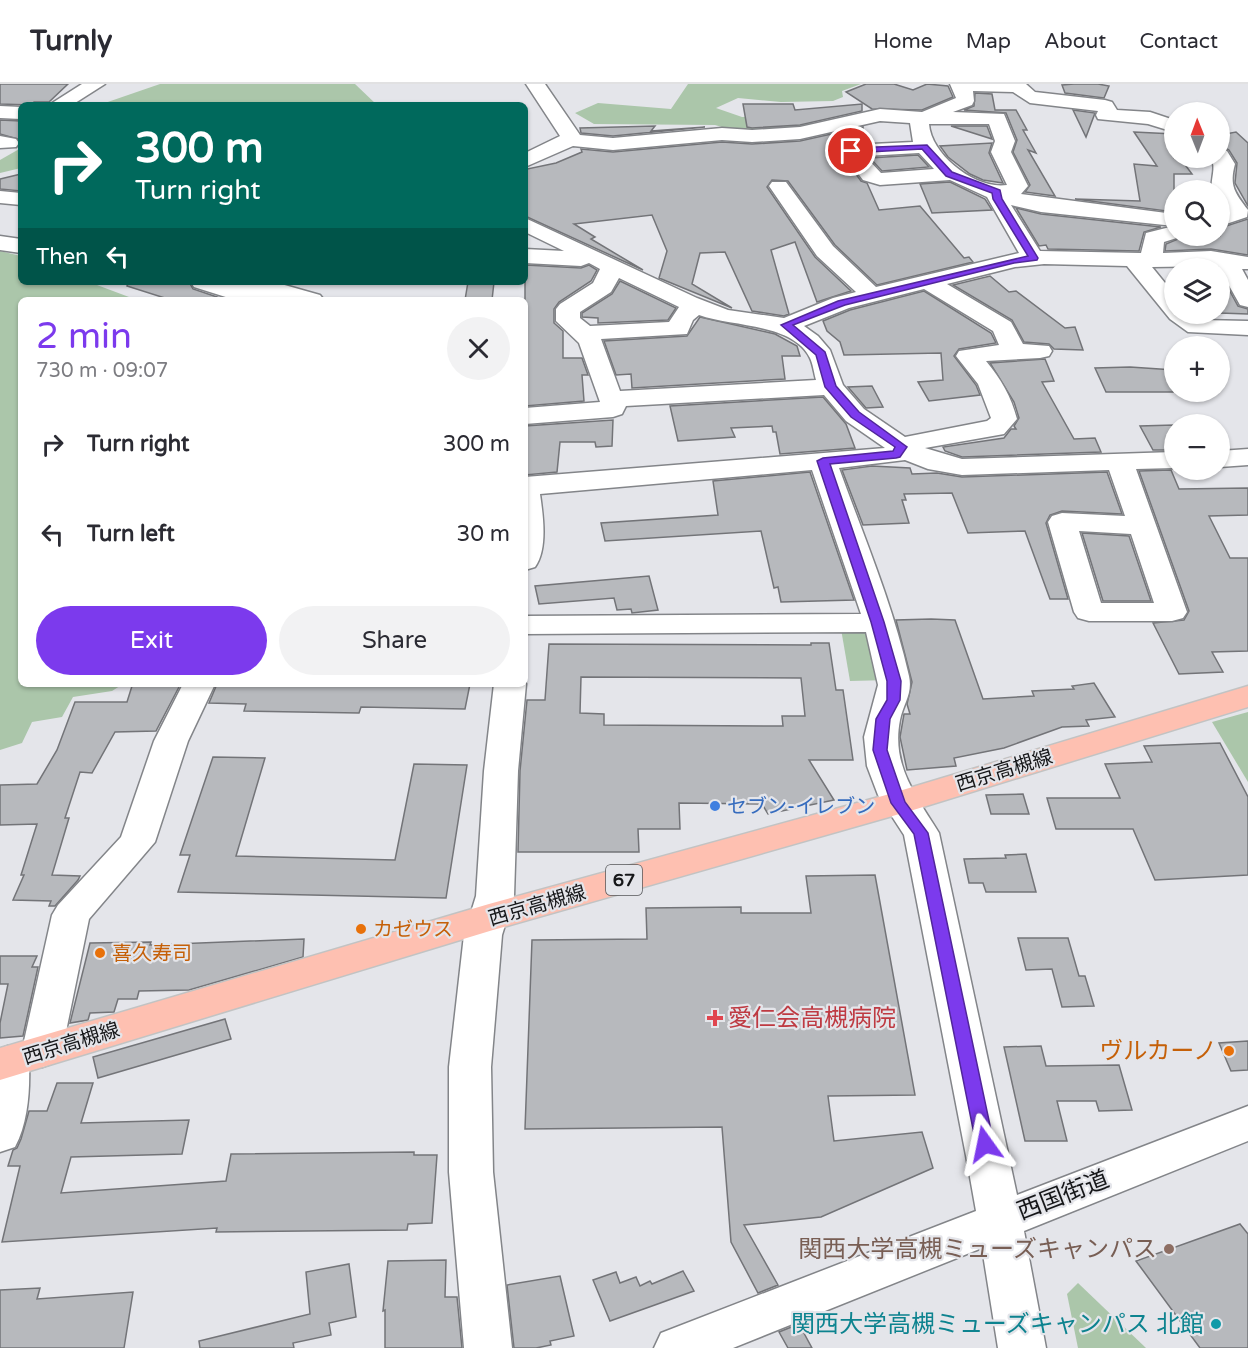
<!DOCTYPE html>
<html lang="en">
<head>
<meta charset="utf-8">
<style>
  :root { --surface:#fff; --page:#f2f2f3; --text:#2b2b33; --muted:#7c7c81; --line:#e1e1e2; --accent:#7c3aed }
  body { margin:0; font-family:"Varela Round","Noto Sans JP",sans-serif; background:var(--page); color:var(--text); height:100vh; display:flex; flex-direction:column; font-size:22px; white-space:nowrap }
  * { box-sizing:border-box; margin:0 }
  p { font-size:20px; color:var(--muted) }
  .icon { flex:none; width:33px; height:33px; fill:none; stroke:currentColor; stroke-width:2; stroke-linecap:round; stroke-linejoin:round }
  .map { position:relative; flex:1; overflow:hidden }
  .panel { position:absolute; left:18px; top:213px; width:510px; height:390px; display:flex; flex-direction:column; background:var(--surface); border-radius:9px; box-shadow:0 2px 4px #0004 }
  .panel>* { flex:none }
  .banner { position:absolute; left:18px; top:18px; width:510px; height:183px; border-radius:9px; box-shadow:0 2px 4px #0004; background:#00695c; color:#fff; overflow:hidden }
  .needle { width:39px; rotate:359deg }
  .controls { position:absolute; left:1164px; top:18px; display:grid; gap:12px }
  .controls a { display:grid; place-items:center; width:66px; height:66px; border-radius:50%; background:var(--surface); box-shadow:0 2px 4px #0004; font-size:30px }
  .pin { position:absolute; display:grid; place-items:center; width:51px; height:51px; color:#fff; margin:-26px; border:3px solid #fff; border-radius:50%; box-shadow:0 2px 6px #0007 }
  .me { position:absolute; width:66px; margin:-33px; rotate:348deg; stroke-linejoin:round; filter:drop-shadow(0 0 4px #0008) }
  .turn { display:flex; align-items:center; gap:21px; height:126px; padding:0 18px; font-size:27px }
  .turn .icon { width:78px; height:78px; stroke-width:2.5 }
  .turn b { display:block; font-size:42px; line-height:51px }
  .then { display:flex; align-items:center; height:57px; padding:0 18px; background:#0003; gap:12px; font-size:22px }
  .round { display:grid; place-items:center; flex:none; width:63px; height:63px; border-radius:32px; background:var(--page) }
  .head { display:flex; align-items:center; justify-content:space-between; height:102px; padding:0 18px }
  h1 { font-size:36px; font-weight:600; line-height:45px; color:var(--accent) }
  .cta { display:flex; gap:12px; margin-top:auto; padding:12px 18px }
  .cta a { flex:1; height:69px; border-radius:36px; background:var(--accent); color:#fff; font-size:24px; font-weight:600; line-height:69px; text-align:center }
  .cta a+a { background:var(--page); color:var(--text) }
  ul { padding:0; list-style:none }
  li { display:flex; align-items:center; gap:18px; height:90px; padding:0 18px }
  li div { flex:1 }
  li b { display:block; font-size:22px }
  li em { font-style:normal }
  header { display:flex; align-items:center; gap:36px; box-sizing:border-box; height:84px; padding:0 30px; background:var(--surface); border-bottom:2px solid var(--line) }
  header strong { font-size:28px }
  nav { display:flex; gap:33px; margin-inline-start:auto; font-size:21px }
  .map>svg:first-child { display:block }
  .green { fill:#abc6aa }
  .building { fill:#b7b9bd; stroke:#737478; stroke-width:1.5; fill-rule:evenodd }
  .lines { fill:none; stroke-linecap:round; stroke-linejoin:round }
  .minor-casing { stroke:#838589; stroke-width:3 }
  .major-casing { stroke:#c2c3c3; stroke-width:3 }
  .minor { fill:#fff; fill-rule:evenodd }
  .major { fill:#fec0b1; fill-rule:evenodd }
  .route { fill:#7c3aed; stroke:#51269a; stroke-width:1.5 }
  .shop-dot { fill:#3f7fe0; stroke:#e4e5ea; stroke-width:2 }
  .food-dot { fill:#e8710a; stroke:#e4e5ea; stroke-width:2 }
  .health-dot { fill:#e0444e; stroke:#e4e5ea; stroke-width:2 }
  .education-dot { fill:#8d6e63; stroke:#e4e5ea; stroke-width:2 }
  .culture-dot { fill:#0f9aa8; stroke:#e4e5ea; stroke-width:2 }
  .labels { text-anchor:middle; stroke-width:4.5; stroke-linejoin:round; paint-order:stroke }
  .shield { fill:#e4e5ea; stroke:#545558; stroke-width:1.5 }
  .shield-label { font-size:18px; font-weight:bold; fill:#161719 }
  .street-label { font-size:20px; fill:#161719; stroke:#e4e5ea }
  .shop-label { font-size:20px; fill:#366cbe; stroke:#e4e5ea; text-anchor:start }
  .food-label { font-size:20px; fill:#c56008; stroke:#e4e5ea; text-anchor:start }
  .near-health-label { font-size:24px; fill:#be3a42; stroke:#e4e5ea; text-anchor:start }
  .near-food-label { font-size:24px; fill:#c56008; stroke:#e4e5ea; text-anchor:end }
  .near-street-label { font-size:24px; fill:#161719; stroke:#e4e5ea }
  .near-education-label { font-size:24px; fill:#785e54; stroke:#e4e5ea; text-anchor:end }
  .near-culture-label { font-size:24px; fill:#0d838f; stroke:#e4e5ea; text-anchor:end }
</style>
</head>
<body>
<header>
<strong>Turnly</strong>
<nav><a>Home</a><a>Map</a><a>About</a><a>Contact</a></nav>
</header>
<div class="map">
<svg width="1248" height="1264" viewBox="0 0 1248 1264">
  <rect width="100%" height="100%" fill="#e4e5ea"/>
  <g class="green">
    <path d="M 160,0 L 355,0 L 377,21 L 99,21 Z"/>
    <path d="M 688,0 L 861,0 L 842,7 L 843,13 L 833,17 L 781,18 L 738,14 L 716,24 L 742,33 L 797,31 L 812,40 C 782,49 744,51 715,41 L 594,40 L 575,29 L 598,19 L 671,25 Z"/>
    <path d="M 21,64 L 21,84 L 0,89 L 0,76 Z"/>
    <path d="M 0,167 L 21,172 L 21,198 L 89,198 L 137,216 L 21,216 L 21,600 L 123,600 L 112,607 L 73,613 L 62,633 L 32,638 L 22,659 L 0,666 Z"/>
    <path d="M 878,539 L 889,596 L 850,597 L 841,545 Z"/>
    <path d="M 1248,628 L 1248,698 L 1212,638 Z"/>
    <path d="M 1078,1199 L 1146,1264 L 1078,1264 L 1067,1210 Z"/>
  </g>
  <g class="building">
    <path d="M 0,0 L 68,0 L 49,18 L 34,18 L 31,21 L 0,20 Z"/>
    <path d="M 866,0 L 894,0 L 913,6 L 927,0 L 948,2 L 953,13 L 922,26 L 872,25 L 846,8 Z"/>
    <path d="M 1074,0 L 1098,0 L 1109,2 L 1104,14 L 1065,9 L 1062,1 Z"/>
    <path d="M 975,9 L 992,10 L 995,26 L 1016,26 L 1027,46 L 1023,46 L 1036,69 L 1028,66 L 1055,112 L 1025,108 L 1030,101 L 1013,68 L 1017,56 L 1006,29 L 964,26 L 974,22 Z"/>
    <path d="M 743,20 L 793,20 L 795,26 L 862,20 L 862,27 L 800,41 L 752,44 L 747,43 Z"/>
    <path d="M 1073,26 L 1095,29 L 1086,53 Z"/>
    <path d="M 0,36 L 21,37 L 21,56 L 0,50 Z"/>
    <path d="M 655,42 L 651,47 L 705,43 L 613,52 L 581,49 L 580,44 Z"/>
    <path d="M 951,42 L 987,42 L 992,55 Z"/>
    <path d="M 863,43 L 864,58 L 843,61 L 839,67 L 861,97 L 867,99 L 879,126 L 920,122 L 964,174 L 969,173 L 973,178 L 877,201 L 835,161 L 788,97 L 772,96 L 767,103 L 815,173 L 851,207 L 817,218 L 795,158 L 771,166 L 789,230 L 784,232 L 752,227 L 725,168 L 700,169 L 692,200 L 732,224 L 659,194 L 667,167 L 652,131 L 574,140 L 595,153 L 591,155 L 643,186 L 525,132 L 527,85 L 556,79 L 582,68 L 581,65 L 613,68 L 722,58 L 752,60 L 800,57 Z"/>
    <path d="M 1134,48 L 1174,50 L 1174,74 L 1180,74 L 1192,90 L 1174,90 L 1174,128 L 1075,115 L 1140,117 L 1134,80 L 1157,82 Z"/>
    <path d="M 1236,48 L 1248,59 L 1248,122 L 1235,99 L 1237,79 L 1229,66 L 1223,63 L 1220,58 L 1220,51 Z"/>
    <path d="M 992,59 L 989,69 L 1003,99 L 983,96 L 970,90 L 948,73 L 940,62 Z"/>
    <path d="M 918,71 L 929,83 L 882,87 L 870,74 Z"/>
    <path d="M 21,90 L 21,107 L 0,105 L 0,95 Z"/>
    <path d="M 950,98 L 985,115 L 992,126 L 932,129 L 920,100 Z"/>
    <path d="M 1016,124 L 1041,130 L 1161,143 L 1144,148 L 1139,167 L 1048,165 L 1046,161 L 1039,162 Z"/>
    <path d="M 1248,135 L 1248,171 L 1211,165 L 1165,167 L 1166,160 L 1185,152 L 1220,152 L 1220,144 Z"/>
    <path d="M 525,181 L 581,184 L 589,181 L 597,186 L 591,197 L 559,218 L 554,225 L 554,239 L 563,247 L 563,274 L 582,274 L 588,291 L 582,291 L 584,317 L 525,322 Z"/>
    <path d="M 1220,189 L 1238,222 L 1248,225 L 1248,230 L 1220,229 Z"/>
    <path d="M 990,192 L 1009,208 L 1016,207 L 1065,244 L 1075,243 L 1083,266 L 1054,265 L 1049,260 L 1024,258 L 1012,236 L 953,201 Z"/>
    <path d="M 620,197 L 676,224 L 668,236 L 598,239 L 598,234 L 582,233 L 582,229 L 612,210 Z"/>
    <path d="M 128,198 L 189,198 L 193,205 L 217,213 L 212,216 L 171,216 L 127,202 Z"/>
    <path d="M 468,198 L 494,198 L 492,216 L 465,216 Z"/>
    <path d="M 924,207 L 991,249 L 996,259 L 959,265 L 954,272 L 976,301 L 980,311 L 929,317 L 918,298 L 943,296 L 941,269 L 844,271 L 840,258 L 827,247 L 823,237 L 850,226 Z"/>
    <path d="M 700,233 L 775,250 L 797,262 L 800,272 L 782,272 L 785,295 L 632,304 L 631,290 L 616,291 L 604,257 L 687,252 Z"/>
    <path d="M 1045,275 L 1054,297 L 1042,298 L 1074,355 L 1095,354 L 1101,368 L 962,373 L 945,367 L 943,363 L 1004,354 L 1011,345 L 1016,345 L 1014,342 L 1019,334 L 1014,318 L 990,279 Z"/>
    <path d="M 1130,283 L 1174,286 L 1174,308 L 1106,308 L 1095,284 Z"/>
    <path d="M 872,302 L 883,323 L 866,324 L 848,303 Z"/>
    <path d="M 823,313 L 846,340 L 855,364 L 780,370 L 776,348 L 773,348 L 772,342 L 731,344 L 735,353 L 678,357 L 670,322 Z"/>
    <path d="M 613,336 L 612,362 L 596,363 L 595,358 L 560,358 L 557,388 L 525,391 L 525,342 Z"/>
    <path d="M 1174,341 L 1174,366 L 1153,366 L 1140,342 Z"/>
    <path d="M 872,382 L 910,384 L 912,390 L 937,389 L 962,393 L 1107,388 L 1122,430 L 1062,427 L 1050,431 L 1046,439 L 1068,515 L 1050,515 L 1025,447 L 968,449 L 952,409 L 904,410 L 906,416 L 902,416 L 909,439 L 863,441 L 842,386 Z"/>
    <path d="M 1171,386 L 1179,405 L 1248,404 L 1248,431 L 1209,432 L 1230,474 L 1248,474 L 1248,567 L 1212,568 L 1223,588 L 1179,590 L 1153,539 L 1184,536 L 1189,527 L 1139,387 Z"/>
    <path d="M 810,388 L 854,516 L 781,518 L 778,503 L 774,504 L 761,447 L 605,457 L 601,439 L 718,431 L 713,397 Z"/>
    <path d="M 1082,449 L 1129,452 L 1151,517 L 1103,517 Z"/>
    <path d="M 649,492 L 658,526 L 632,529 L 631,525 L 617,526 L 614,514 L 539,520 L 535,502 Z"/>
    <path d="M 931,535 L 955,536 L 983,615 L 1034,612 L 1032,607 L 1074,605 L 1072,602 L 1094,599 L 1115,633 L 1086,636 L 1089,642 L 1062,643 L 1004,664 L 954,674 L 956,682 L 907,686 L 900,653 L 904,630 L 910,630 L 907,620 L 912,598 L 896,536 Z"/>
    <path d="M 811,559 L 829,559 L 836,606 L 843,606 L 853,676 L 809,676 L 834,716 L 768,730 L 762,720 L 679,719 L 680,745 L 638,745 L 639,768 L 518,768 L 520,687 L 527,616 L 545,616 L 549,560 L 811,561 ZM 581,593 L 801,594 L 805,632 L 782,632 L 783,642 L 604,641 L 604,630 L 580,629 Z"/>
    <path d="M 217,600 L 470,600 L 465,625 L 361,623 L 359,629 L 244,627 L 246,620 L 209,619 Z"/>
    <path d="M 180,601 L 156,647 L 115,648 L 92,689 L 80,688 L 65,734 L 69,734 L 52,791 L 80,792 L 78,796 L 55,822 L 49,822 L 51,817 L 13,816 L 24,791 L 21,791 L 37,740 L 0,741 L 0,701 L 37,700 L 57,666 L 75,618 L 127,618 L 132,602 Z"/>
    <path d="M 1220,659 L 1248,713 L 1248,791 L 1155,796 L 1133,745 L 1056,745 L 1047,714 L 1120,714 L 1105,680 L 1152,678 L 1144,662 Z"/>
    <path d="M 213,673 L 265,674 L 236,772 L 395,776 L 414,680 L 467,681 L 446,814 L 178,808 L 190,771 L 180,771 Z"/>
    <path d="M 1023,710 L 1029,730 L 991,730 L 986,711 Z"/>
    <path d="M 1026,770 L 1036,808 L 986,808 L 983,799 L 969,799 L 964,775 L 1006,774 L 1005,771 Z"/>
    <path d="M 875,791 L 915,1011 L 828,1012 L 834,1057 L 922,1048 L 933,1084 L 821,1133 L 744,1141 L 778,1201 L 758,1209 L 731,1158 L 722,1043 L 525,1045 L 532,856 L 647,855 L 646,824 L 741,823 L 741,829 L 811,829 L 806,792 Z"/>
    <path d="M 1018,854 L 1068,854 L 1079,892 L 1085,892 L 1094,922 L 1062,923 L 1052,885 L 1026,886 Z"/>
    <path d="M 304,855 L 303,873 L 189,906 L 139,907 L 137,915 L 118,915 L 114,928 L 90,929 L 88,936 L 70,939 L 90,859 L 151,858 L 150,861 Z"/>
    <path d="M 0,872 L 37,872 L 32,883 L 38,883 L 23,952 L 0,954 L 0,939 L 8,900 L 0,900 Z"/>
    <path d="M 225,935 L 231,955 L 98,994 L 93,973 Z"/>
    <path d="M 1248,957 L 1248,986 L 1231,987 L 1219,959 Z"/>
    <path d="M 1041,962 L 1046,982 L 1119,981 L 1132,1026 L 1099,1027 L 1096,1017 L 1057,1017 L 1067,1057 L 1025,1057 L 1004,963 Z"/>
    <path d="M 57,999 L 93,999 L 81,1039 L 189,1036 L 182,1070 L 71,1073 L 61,1109 L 226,1097 L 231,1070 L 414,1068 L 414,1071 L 437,1071 L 432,1139 L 408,1140 L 407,1146 L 216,1148 L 217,1144 L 2,1158 L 20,1082 L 8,1082 L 13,1066 L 17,1064 L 21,1055 L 29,1027 L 47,1027 Z"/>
    <path d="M 1240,1140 L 1248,1150 L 1248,1264 L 1200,1264 L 1136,1177 Z"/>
    <path d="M 446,1176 L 445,1213 L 457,1213 L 462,1264 L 385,1264 L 385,1226 L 383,1227 L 388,1177 Z"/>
    <path d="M 349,1180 L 356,1233 L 329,1239 L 331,1251 L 293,1259 L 294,1264 L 200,1264 L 199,1257 L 310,1230 L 306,1188 Z"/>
    <path d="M 683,1187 L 694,1207 L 610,1237 L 593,1196 L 616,1188 L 620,1199 L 636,1193 L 640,1202 L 650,1197 L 652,1200 Z"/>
    <path d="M 560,1192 L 574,1252 L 550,1257 L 551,1261 L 536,1264 L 514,1264 L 507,1201 Z"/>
    <path d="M 40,1204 L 37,1215 L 133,1208 L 124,1264 L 0,1264 L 0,1206 Z"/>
    <path d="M 799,1240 L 812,1264 L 788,1264 L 779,1248 Z"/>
  </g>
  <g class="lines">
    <defs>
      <g id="minor">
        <path d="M 82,0 L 105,0 L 72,21 L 49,21 Z"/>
        <path d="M 526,0 L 545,0 L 580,51 L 613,54 L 722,44 L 752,46 L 800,43 L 880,25 L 922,28 L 956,14 L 950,0 L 1026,0 L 1035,8 L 1105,16 L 1112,18 L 1117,26 L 1150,28 L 1174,36 L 1174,48 L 1148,40 L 1098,35 L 1096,31 L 1098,27 L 1030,19 L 1013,8 L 973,7 L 974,17 L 972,21 L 953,28 L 1004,30 L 1015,57 L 1011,68 L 1028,102 L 1021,110 L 1174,130 L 1174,142 L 1041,128 L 1011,121 L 1040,167 L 1141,169 L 1146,149 L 1174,142 L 1174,152 L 1183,152 L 1164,158 L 1163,169 L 1211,167 L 1248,173 L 1248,185 L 1242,185 L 1248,196 L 1248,223 L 1240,221 L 1218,182 L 1152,183 L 1174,210 L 1174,230 L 1193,230 L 1202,236 L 1248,237 L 1248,251 L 1188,248 L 1170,235 L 1127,182 L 1044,180 L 1015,183 L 947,200 L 1011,238 L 1023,260 L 1049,262 L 1052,267 L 1049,272 L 1040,274 L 986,277 C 1001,295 1011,312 1017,335 L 1004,350 L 925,364 L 962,375 L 1174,368 L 1174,384 L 1136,385 L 1187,528 L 1183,534 L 1172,537 L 1089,537 L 1078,534 L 1074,528 L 1048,438 L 1052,432 L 1062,429 L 1125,432 L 1109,386 L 962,391 L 928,385 L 905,376 L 839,384 C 864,453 893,521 909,592 C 913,610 903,620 900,636 C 891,682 917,713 939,749 L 1017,1111 L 1248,1022 L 1248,1057 L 1024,1147 L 1046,1264 L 998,1264 L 982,1164 L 733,1264 L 654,1264 L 661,1249 L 976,1127 L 968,1082 L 904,751 L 878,711 L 867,682 L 864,653 L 878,601 L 866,548 L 525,550 L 525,532 L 861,530 L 812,386 L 540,410 C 543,431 548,465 535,483 L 525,486 L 525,393 L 885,364 L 846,337 L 824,311 L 626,322 L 622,330 L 613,333 L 525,340 L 525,324 L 600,318 L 579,259 L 556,237 L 556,225 L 560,220 L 593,199 L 600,185 L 589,179 L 581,182 L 525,179 L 525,165 L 564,167 L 525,148 L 525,134 L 697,214 L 728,226 L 784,234 L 833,214 L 856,208 L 817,172 L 769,102 L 772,98 L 786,98 L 833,162 L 876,203 L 1019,169 L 987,113 L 950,96 L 880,101 L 863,96 L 841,67 L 844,63 L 851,61 L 913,58 L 910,39 L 880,37 L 800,55 L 752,58 L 722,56 L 613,66 L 573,62 L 525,83 L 525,69 L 560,52 ZM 929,40 L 989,40 L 995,57 L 991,68 L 1007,101 C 976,106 931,71 929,40 ZM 919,69 L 934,85 L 881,89 L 865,72 ZM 619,194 L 679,223 L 669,238 L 590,242 L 580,234 L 580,228 L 611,208 ZM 924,205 L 993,247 L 999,261 L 959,267 L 956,272 L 978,300 L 991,334 L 987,337 L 905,353 L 864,325 L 843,301 L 830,266 L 818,252 L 804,242 L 849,224 ZM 699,231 C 732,243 793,239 810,274 C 813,280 814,289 816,296 L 620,307 L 601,255 L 687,250 L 693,236 ZM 1079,447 L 1131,450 L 1154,519 L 1101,519 Z"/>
        <path d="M 0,22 L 21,23 L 21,35 L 0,34 Z"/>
        <path d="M 0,52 L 16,55 L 19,59 L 16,63 L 0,64 Z"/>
        <path d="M 1220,65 L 1227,67 L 1235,80 C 1229,102 1235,109 1248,126 L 1247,133 L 1220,142 L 1220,129 L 1226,126 L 1220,118 L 1220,106 L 1212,106 C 1210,95 1217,84 1211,74 L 1220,74 Z"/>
        <path d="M 0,107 L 21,109 L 21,121 L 0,119 Z"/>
        <path d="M 0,152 L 21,155 L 21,169 L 0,166 Z"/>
        <path d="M 191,198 L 281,200 L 320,211 L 324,216 L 232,215 L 194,203 Z"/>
        <path d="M 1248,365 L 1248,381 L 1220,383 L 1220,367 Z"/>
        <path d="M 525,598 L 526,600 L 518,687 L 514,812 L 502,851 L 491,983 L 493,1088 L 512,1264 L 464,1264 L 449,1088 L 449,983 L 464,851 L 476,812 L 484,687 L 494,600 Z"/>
        <path d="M 183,600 L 215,600 L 188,657 L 155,758 L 89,835 L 62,967 L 56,978 L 42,983 L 29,979 C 30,1006 28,1039 15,1063 L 0,1068 L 0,965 L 8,962 L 22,966 L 52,831 L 58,821 L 121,753 L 154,657 Z"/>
      </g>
      <path id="major" d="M 1248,602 L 1248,623 L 910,727 L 493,846 L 0,996 L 0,964 L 489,820 L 886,711 Z"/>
    </defs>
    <use href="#minor" class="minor-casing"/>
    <use href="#major" class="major-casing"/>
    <use href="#minor" class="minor"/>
    <use href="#major" class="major"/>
  </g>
  <path class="route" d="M 927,61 L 952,88 L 1000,106 L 1002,115 L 1038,174 L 1037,176 L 1014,179 L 845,221 L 793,241 L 825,268 L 836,302 L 859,328 L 907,363 L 900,373 L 896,374 L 830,380 L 884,538 L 901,597 L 900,616 L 890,635 L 887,666 L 905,718 L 928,749 L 994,1060 L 991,1065 L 985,1067 L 979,1065 L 976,1060 L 914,750 L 891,719 L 873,666 L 876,635 L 887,616 L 887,597 L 871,538 L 817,377 L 823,374 L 893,367 L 895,363 L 851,333 L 825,303 L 816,271 L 781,241 L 838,217 L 1028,172 L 993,115 L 992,109 L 946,92 L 922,65 L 851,69 L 847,67 L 851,64 Z"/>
  <circle class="shop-dot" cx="715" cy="722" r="6"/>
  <g class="food-dot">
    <circle cx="361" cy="845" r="6"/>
    <circle cx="100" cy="869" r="6"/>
    <circle cx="1229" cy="967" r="6"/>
  </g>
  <path class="health-dot" d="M712 925h6v6h6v6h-6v6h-6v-6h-6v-6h6z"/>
  <circle class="education-dot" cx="1169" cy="1165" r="6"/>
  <circle class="culture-dot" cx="1216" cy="1240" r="6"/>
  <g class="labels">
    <rect class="shield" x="606" y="781" width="36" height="30" rx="4.5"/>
    <g class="shield-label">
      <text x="624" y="802">67</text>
    </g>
    <g class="street-label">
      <text transform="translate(1004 686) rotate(-17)" y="7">西京高槻線</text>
      <text transform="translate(537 821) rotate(-16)" y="7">西京高槻線</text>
      <text transform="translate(71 959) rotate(-17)" y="7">西京高槻線</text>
    </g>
    <g class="shop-label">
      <text x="727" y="729">セブン-イレブン</text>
    </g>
    <g class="food-label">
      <text x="373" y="852">カゼウス</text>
      <text x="112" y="876">喜久寿司</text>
    </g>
    <g class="near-health-label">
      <text x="728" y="942">愛仁会高槻病院</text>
    </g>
    <g class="near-food-label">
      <text x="1217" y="975">ヴルカーノ</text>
    </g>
    <g class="near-street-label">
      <text transform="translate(1063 1111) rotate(-21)" y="8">西国街道</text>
    </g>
    <g class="near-education-label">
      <text x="1157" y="1173">関西大学高槻ミューズキャンパス</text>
    </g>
    <g class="near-culture-label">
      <text x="1204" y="1248">関西大学高槻ミューズキャンパス 北館</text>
    </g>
  </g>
</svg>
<div class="controls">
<a><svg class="needle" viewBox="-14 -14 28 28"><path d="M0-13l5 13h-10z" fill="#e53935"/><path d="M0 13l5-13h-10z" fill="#7c7c81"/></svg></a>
<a><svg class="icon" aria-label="search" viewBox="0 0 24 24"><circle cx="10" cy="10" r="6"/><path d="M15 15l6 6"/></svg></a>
<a><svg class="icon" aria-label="layers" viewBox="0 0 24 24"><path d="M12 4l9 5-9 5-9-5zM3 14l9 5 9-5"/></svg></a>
<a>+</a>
<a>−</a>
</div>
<div class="pin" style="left:851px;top:67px;background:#d93025"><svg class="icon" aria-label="arrive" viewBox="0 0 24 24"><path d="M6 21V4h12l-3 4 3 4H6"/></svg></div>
<svg class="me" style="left:985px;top:1060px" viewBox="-20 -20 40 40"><path d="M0-17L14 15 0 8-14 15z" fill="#7c3aed" stroke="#fff" stroke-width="4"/></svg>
<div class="banner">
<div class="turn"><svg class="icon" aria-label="right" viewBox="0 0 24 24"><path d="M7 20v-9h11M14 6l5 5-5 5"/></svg><div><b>300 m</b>Turn right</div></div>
<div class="then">Then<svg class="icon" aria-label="left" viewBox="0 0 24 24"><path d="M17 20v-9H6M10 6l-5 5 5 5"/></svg></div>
</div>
<section class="panel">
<div class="head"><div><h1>2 min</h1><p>730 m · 09:07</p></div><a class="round"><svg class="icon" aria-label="close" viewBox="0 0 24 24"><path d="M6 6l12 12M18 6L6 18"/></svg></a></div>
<ul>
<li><svg class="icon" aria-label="right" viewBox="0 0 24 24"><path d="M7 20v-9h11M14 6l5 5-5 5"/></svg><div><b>Turn right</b></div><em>300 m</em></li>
<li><svg class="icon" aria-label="left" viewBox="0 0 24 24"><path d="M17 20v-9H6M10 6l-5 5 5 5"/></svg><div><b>Turn left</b></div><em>30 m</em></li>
</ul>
<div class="cta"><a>Exit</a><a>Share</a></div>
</section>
</div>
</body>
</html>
